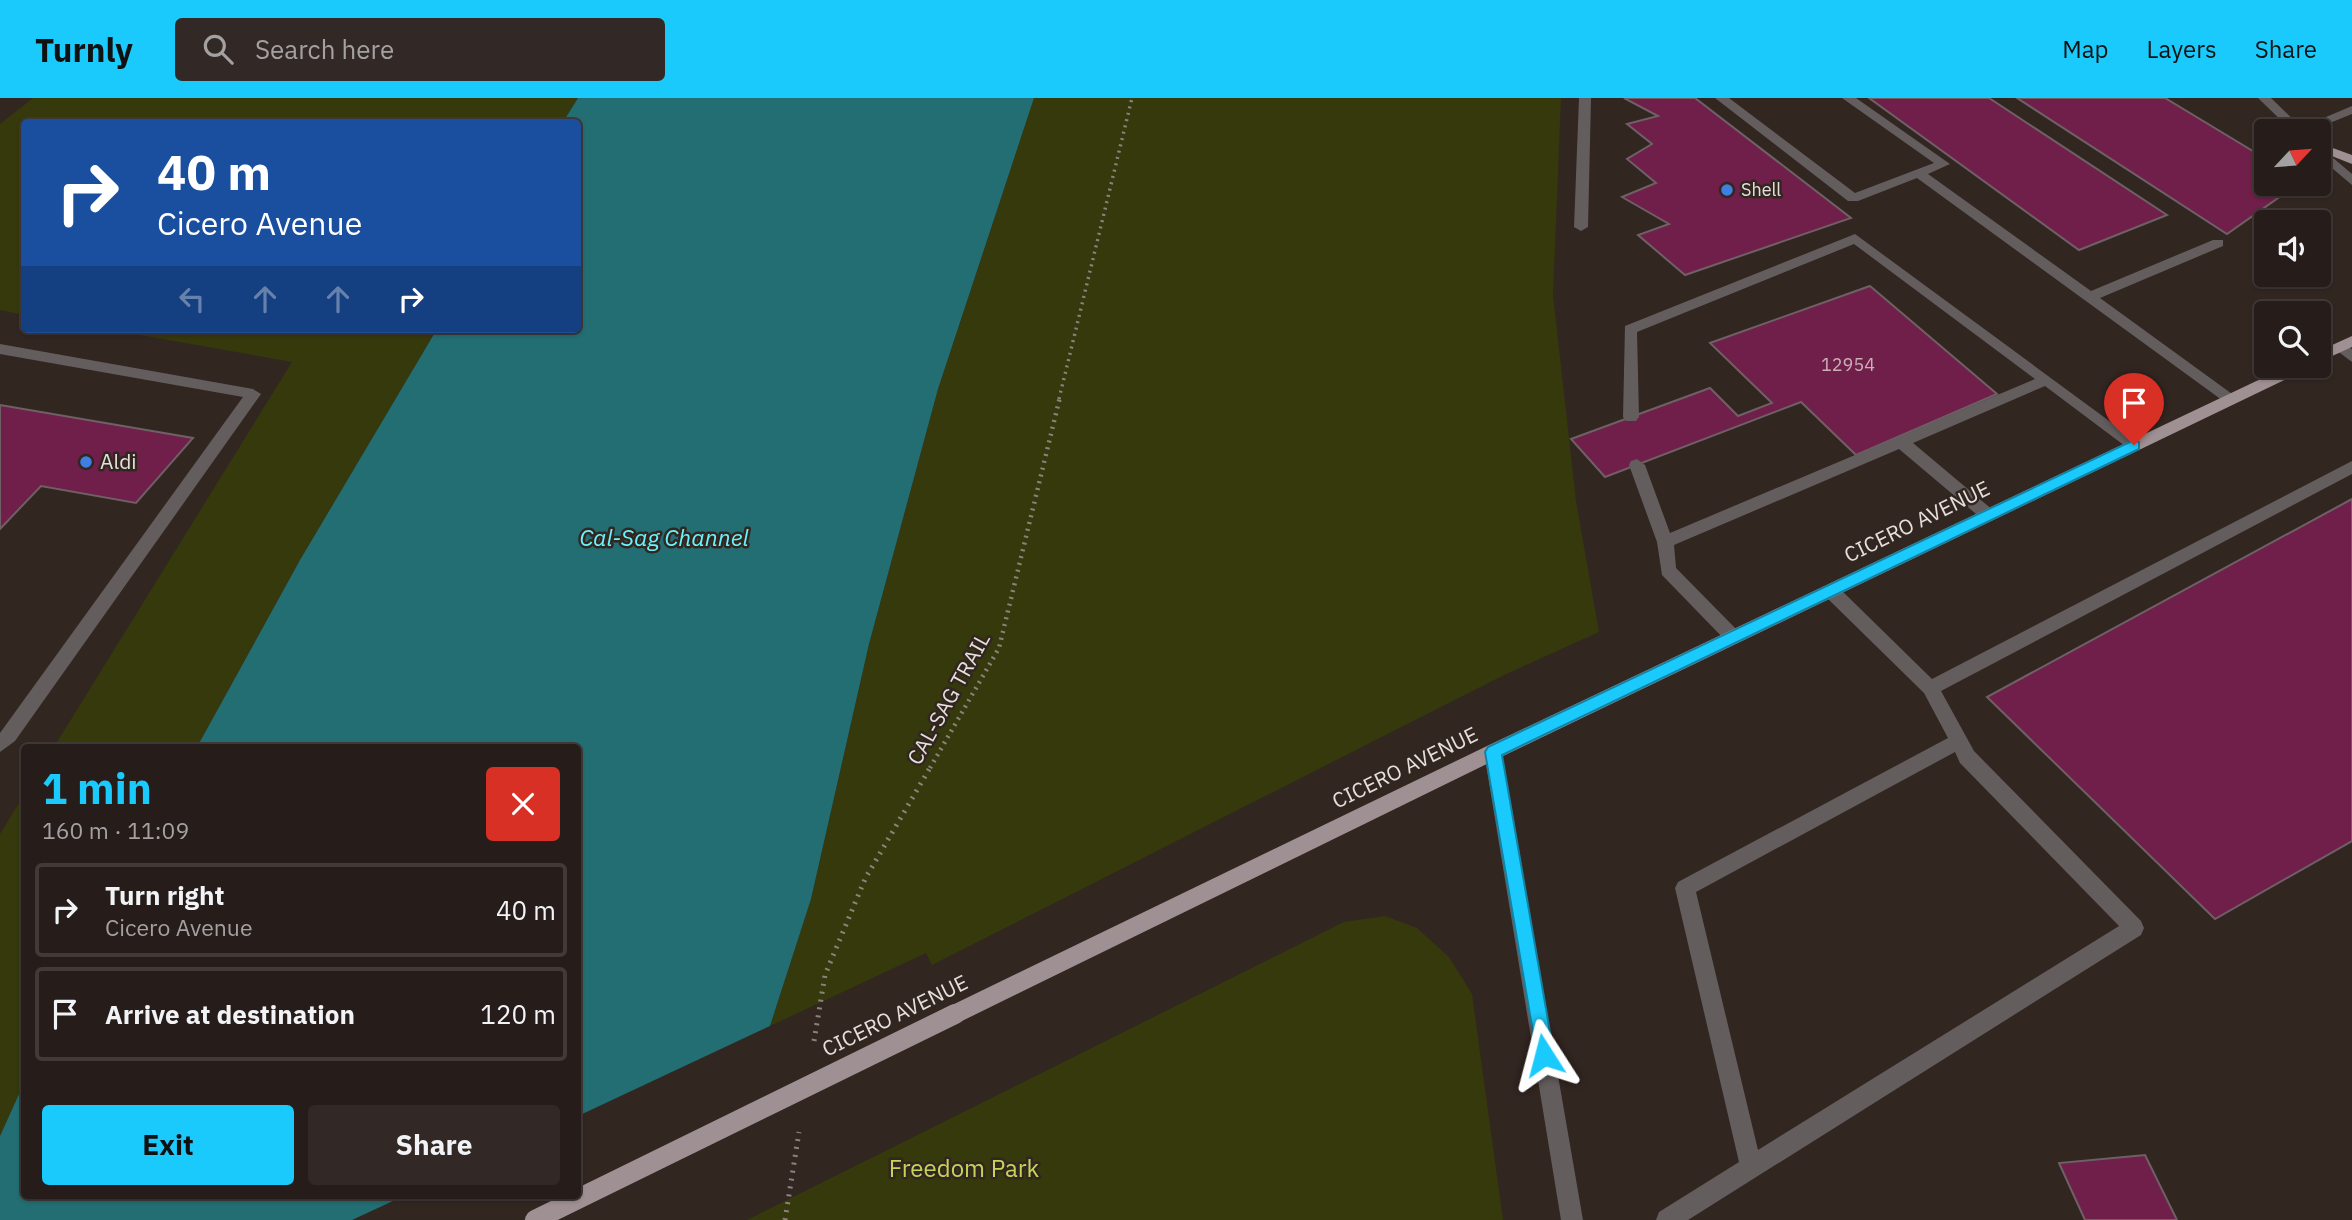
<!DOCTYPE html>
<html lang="en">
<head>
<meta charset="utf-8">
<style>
  :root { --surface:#261c19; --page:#322926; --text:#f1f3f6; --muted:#a4a1a2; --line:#423a38; --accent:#1bcafc }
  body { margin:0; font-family:"IBM Plex Sans",sans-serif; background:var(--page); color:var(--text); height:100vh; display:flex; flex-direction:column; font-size:26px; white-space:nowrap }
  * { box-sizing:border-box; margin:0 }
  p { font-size:23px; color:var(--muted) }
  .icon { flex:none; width:38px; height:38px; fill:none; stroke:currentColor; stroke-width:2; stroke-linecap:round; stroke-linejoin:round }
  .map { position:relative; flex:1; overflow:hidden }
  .details { position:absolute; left:21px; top:646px; width:560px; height:455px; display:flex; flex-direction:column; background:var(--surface); border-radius:7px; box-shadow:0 2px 5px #0004,0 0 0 2px var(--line) }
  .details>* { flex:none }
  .guide { position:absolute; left:21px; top:21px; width:560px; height:214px; border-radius:7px; box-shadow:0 2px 5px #0004,0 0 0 2px var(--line); background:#1a4fa0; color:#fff; overflow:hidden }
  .needle { width:46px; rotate:64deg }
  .controls { position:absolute; left:2254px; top:21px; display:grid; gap:14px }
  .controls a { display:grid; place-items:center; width:77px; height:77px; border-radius:7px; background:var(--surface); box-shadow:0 2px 5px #0004,0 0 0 2px var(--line); font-size:35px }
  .pin { position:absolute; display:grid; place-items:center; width:60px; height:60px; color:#fff; margin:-72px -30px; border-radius:50% 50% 50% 0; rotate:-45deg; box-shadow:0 0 7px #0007 }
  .pin .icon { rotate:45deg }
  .me { position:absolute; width:77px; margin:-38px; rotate:351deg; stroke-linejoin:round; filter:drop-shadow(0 0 5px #0008) }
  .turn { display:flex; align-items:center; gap:24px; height:147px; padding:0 21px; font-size:32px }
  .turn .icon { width:91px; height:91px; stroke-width:2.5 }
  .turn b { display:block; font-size:49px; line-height:60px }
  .lanes { display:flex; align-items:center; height:66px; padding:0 21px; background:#0003; justify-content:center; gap:35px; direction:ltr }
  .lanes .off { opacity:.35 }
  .round { display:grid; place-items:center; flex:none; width:74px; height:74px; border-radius:7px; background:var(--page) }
  .head { display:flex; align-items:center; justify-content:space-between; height:119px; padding:0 21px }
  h1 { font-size:42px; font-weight:700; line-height:52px; color:var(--accent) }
  .action { display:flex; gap:14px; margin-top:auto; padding:14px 21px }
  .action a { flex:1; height:80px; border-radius:7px; background:var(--accent); color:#111; font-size:28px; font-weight:700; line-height:80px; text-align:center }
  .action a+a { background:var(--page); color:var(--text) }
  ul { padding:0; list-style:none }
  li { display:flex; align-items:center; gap:21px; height:94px; margin:0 14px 10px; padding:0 7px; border:4px solid var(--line); border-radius:7px }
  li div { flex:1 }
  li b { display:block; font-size:26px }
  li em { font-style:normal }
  header { display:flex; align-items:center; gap:42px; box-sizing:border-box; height:98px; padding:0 35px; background:var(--accent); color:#111 }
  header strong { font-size:33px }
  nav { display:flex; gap:38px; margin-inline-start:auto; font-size:24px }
  .search { width:490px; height:63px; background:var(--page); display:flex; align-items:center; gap:18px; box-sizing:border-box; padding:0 24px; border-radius:7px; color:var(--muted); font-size:26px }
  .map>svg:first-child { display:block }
  .green { fill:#35390c }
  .water { fill:#226e73 }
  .pier { fill:#322621 }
  .building { fill:#6f1f49; stroke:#6e6065; stroke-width:2 }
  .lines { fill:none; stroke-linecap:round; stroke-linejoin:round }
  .path-far2 { stroke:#8b817d; stroke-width:3.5; stroke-dasharray:2 4.5; stroke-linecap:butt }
  .path-far1 { stroke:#8b817d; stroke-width:4.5; stroke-dasharray:2 5; stroke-linecap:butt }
  .path { stroke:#8b817d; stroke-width:5; stroke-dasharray:2 6; stroke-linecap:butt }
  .service { fill:#645d5e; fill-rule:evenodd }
  .minor { fill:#645d5e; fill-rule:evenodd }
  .primary { fill:#9f9093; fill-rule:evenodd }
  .primary-bridge { stroke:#9f9093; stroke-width:20 }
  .route { fill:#1bcafc; stroke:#1283a4; stroke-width:2 }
  .shop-dot { fill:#3f7fe0; stroke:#322621; stroke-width:2.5 }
  .labels { text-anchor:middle; stroke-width:5; stroke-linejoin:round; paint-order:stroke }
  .far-poi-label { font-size:18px; fill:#e7dfdc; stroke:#322621; text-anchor:start }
  .number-label { font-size:18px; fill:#c9afb7 }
  .poi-label { font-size:21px; fill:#e7dfdc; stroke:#322621; text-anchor:start }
  .street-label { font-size:21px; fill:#e7dfdc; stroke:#322621 }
  .water-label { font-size:23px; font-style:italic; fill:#69f4fd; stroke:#322621 }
  .near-park-label { font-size:24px; fill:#c5d456; stroke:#322621 }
</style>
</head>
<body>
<header>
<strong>Turnly</strong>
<div class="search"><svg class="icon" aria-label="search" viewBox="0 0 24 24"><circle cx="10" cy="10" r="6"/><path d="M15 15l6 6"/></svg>Search here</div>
<nav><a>Map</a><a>Layers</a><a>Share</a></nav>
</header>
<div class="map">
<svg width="2352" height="1122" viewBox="0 0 2352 1122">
  <rect width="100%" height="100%" fill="#322621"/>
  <g class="green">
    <path d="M 33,0 L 578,0 L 563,24 L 24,24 L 24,217 L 0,212 L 0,26 Z"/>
    <path d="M 1034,0 L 1561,0 L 1553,197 L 1576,403 L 1599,534 L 1502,578 L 932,867 L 926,855 L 770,928 L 811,801 L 869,546 L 938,291 Z"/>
    <path d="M 106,231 L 437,231 L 300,462 L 197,649 L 54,649 L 292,264 Z"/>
    <path d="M 24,697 L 24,985 L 0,1038 L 0,736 Z"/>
    <path d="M 1385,818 L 1417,830 L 1449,859 L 1472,896 L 1503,1122 L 747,1122 L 1344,824 Z"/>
  </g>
  <path class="water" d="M 578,0 L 1034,0 L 938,291 L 869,546 L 811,801 L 770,928 L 695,1122 L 0,1122 L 0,1038 L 24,985 L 24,1097 L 578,1097 L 578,649 L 197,649 L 300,462 L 437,231 L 578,231 L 578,24 L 563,24 Z"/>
  <path class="pier" d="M 774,926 L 699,1122 L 352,1122 L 406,1097 L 578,1097 L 578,1018 Z"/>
  <g class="building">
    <path d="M 1624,0 L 1695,0 L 1851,120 L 1685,177 L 1638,137 L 1669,126 L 1622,99 L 1656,85 L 1627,61 L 1652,46 L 1627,26 L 1658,18 Z"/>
    <path d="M 1869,0 L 1989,0 L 2167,117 L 2079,152 Z"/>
    <path d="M 2017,0 L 2165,0 L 2266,61 L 2266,86 L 2298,86 L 2227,136 Z"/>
    <path d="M 1870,188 L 1997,296 L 1856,357 L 1801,304 L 1605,379 L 1571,341 L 1710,290 L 1738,318 L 1772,305 L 1710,245 Z"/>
    <path d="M 0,307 L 193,340 L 136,405 L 41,388 L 0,431 Z"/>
    <path d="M 2352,401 L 2352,743 L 2215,821 L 1987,599 Z"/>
    <path d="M 2145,1057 L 2177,1122 L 2085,1122 L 2059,1065 Z"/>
  </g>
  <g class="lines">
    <path class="path-far2" d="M 1059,301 L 1132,0"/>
    <path class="path-far1" d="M 930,670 L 999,550 L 1060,299"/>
    <g class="path">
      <path d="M 814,943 L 825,877 L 865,781 L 931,668"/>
      <path d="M 785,1122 L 799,1034"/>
    </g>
    <g class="service">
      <path d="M 1579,0 L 1591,0 L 1588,129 L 1581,133 L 1574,129 Z"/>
      <path d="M 1715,0 L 1729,0 L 1855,95 L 1934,65 L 1842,0 L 1856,0 L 1950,66 L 1928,76 L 2091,193 L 2213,142 L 2223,142 L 2223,148 L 2100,200 L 2239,301 L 2236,305 L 2226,305 L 1917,80 L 1858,103 L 1848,103 Z"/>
      <path d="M 2352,8 L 2352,16 L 2310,33 L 2293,33 Z"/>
      <path d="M 1855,136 L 2142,347 L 2139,351 L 2129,351 L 2045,288 L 1913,345 L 1994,413 L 1996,417 L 1994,421 L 1982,421 L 1899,351 L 1674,447 L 1676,470 L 1739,534 L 1742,539 L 1739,544 L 1727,544 L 1662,477 L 1657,444 L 1629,367 L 1631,363 L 1637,361 L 1645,367 L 1670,435 L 2035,281 L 1854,146 L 1637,234 L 1639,319 L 1636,323 L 1626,323 L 1623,319 L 1625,228 Z"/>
      <path d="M 2339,244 L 2352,251 L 2352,264 L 2332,249 Z"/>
      <path d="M 0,246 L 253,291 L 261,296 L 15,643 L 0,654 L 0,635 L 243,299 L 0,256 Z"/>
      <path d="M 2352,363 L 2352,376 L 1941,593 L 1974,653 L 2141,823 L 2144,830 L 2141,837 L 1688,1122 L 1656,1122 L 1659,1114 L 1739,1064 L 1675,790 L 1678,784 L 1948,640 L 1924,595 L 1825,498 L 1823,493 L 1825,488 L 1837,488 L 1932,581 ZM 1955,654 L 1960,665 L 2119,828 L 1758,1052 L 1696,794 Z"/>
    </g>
    <g class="minor">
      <path d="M 2258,0 L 2271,0 L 2305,33 L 2292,33 Z"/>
      <path d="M 2319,48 L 2352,76 L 2352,87 L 2319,59 Z"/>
      <path d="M 1493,646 L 1499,648 L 1502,654 L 1583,1122 L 1561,1122 L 1484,654 L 1487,648 Z"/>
    </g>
    <g class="primary">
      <path d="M 2319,45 L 2352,57 L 2352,66 L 2319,53 Z"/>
      <path d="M 2352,238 L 2352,249 L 2319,264 L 2319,253 Z"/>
      <path d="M 2288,268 L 2307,268 L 2305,272 L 1499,660 L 962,923 L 955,926 L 948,923 L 945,916 L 948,909 L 1487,648 Z"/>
    </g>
    <path class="primary-bridge" d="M 535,1122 L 955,916"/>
  </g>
  <path class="route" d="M 2134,342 L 2139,344 L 2139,351 L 1502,657 L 1554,957 L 1551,963 L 1544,966 L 1538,963 L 1485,654 L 1488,649 Z"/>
  <g class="shop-dot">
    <circle cx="1727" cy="92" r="7"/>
    <circle cx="86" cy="364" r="7"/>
  </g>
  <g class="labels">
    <g class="far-poi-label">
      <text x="1741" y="98">Shell</text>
    </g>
    <g class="number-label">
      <text x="1848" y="273">12954</text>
    </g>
    <g class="poi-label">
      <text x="100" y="371">Aldi</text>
    </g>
    <g class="street-label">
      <text transform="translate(1917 424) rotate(-26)" y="7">CICERO AVENUE</text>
      <text transform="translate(949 601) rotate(-61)" y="7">CAL-SAG TRAIL</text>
      <text transform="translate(1405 670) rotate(-26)" y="7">CICERO AVENUE</text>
      <text transform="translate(895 918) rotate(-26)" y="7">CICERO AVENUE</text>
    </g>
    <g class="water-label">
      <text x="664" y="448">Cal-Sag Channel</text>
    </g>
    <g class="near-park-label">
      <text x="964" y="1079">Freedom Park</text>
    </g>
  </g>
</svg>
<div class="controls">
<a><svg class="needle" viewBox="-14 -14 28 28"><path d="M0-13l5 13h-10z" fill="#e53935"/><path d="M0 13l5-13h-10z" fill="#a4a1a2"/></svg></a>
<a><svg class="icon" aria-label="sound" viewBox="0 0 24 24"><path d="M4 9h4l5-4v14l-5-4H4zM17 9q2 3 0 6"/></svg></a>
<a><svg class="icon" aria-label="search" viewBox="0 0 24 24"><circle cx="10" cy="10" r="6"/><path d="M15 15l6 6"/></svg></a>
</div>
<div class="pin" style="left:2134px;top:347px;background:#d93025"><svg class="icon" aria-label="arrive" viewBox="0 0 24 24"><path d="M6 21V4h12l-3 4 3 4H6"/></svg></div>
<svg class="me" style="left:1544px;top:957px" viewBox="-20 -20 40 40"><path d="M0-17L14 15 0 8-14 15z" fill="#1bcafc" stroke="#fff" stroke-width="4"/></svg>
<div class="guide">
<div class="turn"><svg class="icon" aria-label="right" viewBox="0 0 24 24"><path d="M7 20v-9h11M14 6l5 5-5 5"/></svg><div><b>40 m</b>Cicero Avenue</div></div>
<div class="lanes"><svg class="icon off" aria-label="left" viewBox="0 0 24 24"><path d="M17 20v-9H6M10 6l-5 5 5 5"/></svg><svg class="icon off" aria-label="ahead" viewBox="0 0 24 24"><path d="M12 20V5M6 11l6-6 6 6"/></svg><svg class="icon off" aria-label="ahead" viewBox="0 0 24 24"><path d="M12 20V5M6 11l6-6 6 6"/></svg><svg class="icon" aria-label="right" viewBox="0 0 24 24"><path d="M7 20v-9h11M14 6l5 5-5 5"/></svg></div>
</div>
<section class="details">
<div class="head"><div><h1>1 min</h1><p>160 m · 11:09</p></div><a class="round" style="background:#d93025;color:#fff"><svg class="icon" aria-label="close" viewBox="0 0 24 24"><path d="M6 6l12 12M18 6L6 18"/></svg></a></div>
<ul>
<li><svg class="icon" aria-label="right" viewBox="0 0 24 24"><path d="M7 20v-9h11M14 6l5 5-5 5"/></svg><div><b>Turn right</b><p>Cicero Avenue</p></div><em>40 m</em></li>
<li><svg class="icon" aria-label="arrive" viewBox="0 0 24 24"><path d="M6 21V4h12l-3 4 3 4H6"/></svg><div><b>Arrive at destination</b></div><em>120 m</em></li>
</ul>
<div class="action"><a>Exit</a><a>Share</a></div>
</section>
</div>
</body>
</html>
